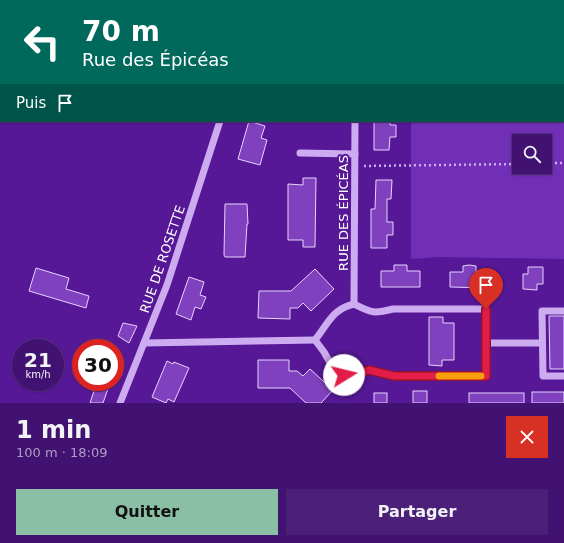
<!DOCTYPE html>
<html lang="fr">
<head>
<meta charset="utf-8">
<style>
  :root { --surface:#411271; --page:#4c2079; --text:#f1f3f6; --muted:#ae9ec3; --line:#5a3284; --accent:#8abfa5 }
  body { margin:0; font-family:"DejaVu Sans",sans-serif; background:var(--page); color:var(--text); height:100vh; display:flex; flex-direction:column; font-size:15px; white-space:nowrap }
  * { box-sizing:border-box; margin:0 }
  p { font-size:13px; color:var(--muted) }
  .icon { flex:none; width:22px; height:22px; fill:none; stroke:currentColor; stroke-width:2; stroke-linecap:round; stroke-linejoin:round }
  .map { position:relative; height:403px; overflow:hidden }
  .drawer { display:flex; flex-direction:column; background:var(--surface); flex:1 }
  .drawer>* { flex:none }
  .hud { position:absolute; left:0px; top:0px; width:564px; height:122px; box-shadow:0 1px 3px #0004,0 0 0 1px var(--line); background:#00695c; color:#fff; overflow:hidden }
  .fabs { position:absolute; left:512px; top:134px; display:grid; gap:8px }
  .fabs a { display:grid; place-items:center; width:40px; height:40px; border-radius:0px; background:var(--surface); box-shadow:0 1px 3px #0004,0 0 0 1px var(--line); font-size:20px }
  .speed { position:absolute; left:12px; top:339px; display:flex; gap:8px; font-size:20px; font-weight:700; text-align:center }
  .speed>* { display:grid; place-content:center; width:52px; height:52px; border-radius:50%; background:var(--surface); box-shadow:0 1px 3px #0004,0 0 0 1px var(--line); line-height:1 }
  .speed small { font-size:10px; font-weight:400 }
  .speed .limit { border:6px solid #d22; background:#fff; color:#111 }
  .pin { position:absolute; display:grid; place-items:center; width:34px; height:34px; color:#fff; margin:-41px -17px; border-radius:50% 50% 50% 0; rotate:-45deg; box-shadow:0 0 4px #0007 }
  .pin .icon { rotate:45deg }
  .me { position:absolute; width:44px; margin:-22px; rotate:81deg; stroke-linejoin:round; filter:drop-shadow(0 0 3px #0008) }
  .turn { display:flex; align-items:center; gap:14px; height:84px; padding:0 16px; font-size:18px }
  .turn .icon { width:52px; height:52px; stroke-width:2.5 }
  .turn b { display:block; font-size:28px; line-height:34px }
  .then { display:flex; align-items:center; height:38px; padding:0 16px; background:#0003; gap:8px; font-size:15px }
  .round { display:grid; place-items:center; flex:none; width:42px; height:42px; border-radius:0px; background:var(--page) }
  .summary { display:flex; align-items:center; justify-content:space-between; height:68px; padding:0 16px }
  h1 { font-size:24px; font-weight:600; line-height:30px }
  .primary-button { display:flex; gap:8px; margin-top:auto; padding:8px 16px }
  .primary-button a { flex:1; height:46px; border-radius:0px; background:var(--accent); color:#111; font-size:16px; font-weight:600; line-height:46px; text-align:center }
  .primary-button a+a { background:var(--page); color:var(--text) }
  .map>svg:first-child { display:block }
  .green { fill:#702fb6; fill-rule:evenodd }
  .building { fill:#7f41be; stroke:#e6d3fc }
  .lines { fill:none; stroke-linecap:round; stroke-linejoin:round }
  .path { stroke:#cdabf1; stroke-width:2.5; stroke-dasharray:2 3; stroke-linecap:butt }
  .minor { stroke:#cdabf1; stroke-width:7 }
  .route-casing { stroke:#92132f; stroke-width:10 }
  .route { stroke:#e11d48; stroke-width:7 }
  .slow { stroke:#f59e0b; stroke-width:7 }
  .labels { text-anchor:middle; stroke-width:4; stroke-linejoin:round; paint-order:stroke }
  .street-label { font-size:13px; fill:#fff; stroke:#571897 }
</style>
</head>
<body>
<div class="map">
<svg width="564" height="403" viewBox="0 0 564 403">
  <rect width="100%" height="100%" fill="#571897"/>
  <path class="green" d="M 412,0 L 564,0 L 564,259 L 438,257 L 411,259 L 411,121 L 563,121 L 563,1 ZM 519,141 L 545,141 L 545,167 L 519,167 Z"/>
  <g class="building">
    <path d="M 249,121 L 265,126 L 261,138 L 267,140 L 260,165 L 238,159 Z"/>
    <path d="M 374,121 L 390,121 L 390,125 L 396,125 L 396,137 L 390,137 L 389,150 L 374,150 Z"/>
    <path d="M 303,178 L 316,178 L 315,247 L 303,247 L 303,240 L 288,240 L 288,184 L 303,185 Z"/>
    <path d="M 376,180 L 392,180 L 391,199 L 387,199 L 387,222 L 393,222 L 393,235 L 387,235 L 387,248 L 371,248 L 371,209 L 375,209 Z"/>
    <path d="M 225,204 L 247,204 L 248,224 L 247,224 L 245,257 L 225,257 L 224,255 Z"/>
    <path d="M 394,265 L 407,265 L 407,271 L 420,271 L 420,287 L 381,287 L 381,271 L 394,271 Z"/>
    <path d="M 469,265 L 476,266 L 476,272 L 489,272 L 489,288 L 450,287 L 450,272 L 463,272 L 463,266 Z"/>
    <path d="M 528,267 L 543,267 L 543,284 L 537,284 L 537,290 L 523,289 L 523,274 L 528,274 Z"/>
    <path d="M 36,268 L 69,278 L 66,289 L 89,296 L 86,308 L 29,291 Z"/>
    <path d="M 315,269 L 334,289 L 311,311 L 303,303 L 298,308 L 290,308 L 290,319 L 258,318 L 259,291 L 291,291 Z"/>
    <path d="M 189,277 L 204,282 L 200,295 L 206,297 L 201,309 L 195,307 L 191,320 L 176,314 Z"/>
    <path d="M 549,316 L 564,316 L 564,369 L 550,369 Z"/>
    <path d="M 429,317 L 443,317 L 443,323 L 454,323 L 454,360 L 442,360 L 442,366 L 429,365 Z"/>
    <path d="M 123,323 L 137,326 L 129,343 L 118,336 Z"/>
    <path d="M 258,360 L 289,360 L 289,371 L 297,371 L 303,376 L 310,369 L 333,390 L 321,403 L 306,403 L 290,388 L 258,388 Z"/>
    <path d="M 167,361 L 173,364 L 174,362 L 189,368 L 174,402 L 168,399 L 166,403 L 152,397 Z"/>
    <path d="M 97,382 L 109,386 L 103,403 L 90,403 Z"/>
    <rect x="413" y="391" width="14" height="12"/>
    <rect x="532" y="392" width="32" height="11"/>
    <rect x="374" y="393" width="13" height="10"/>
    <rect x="469" y="393" width="55" height="10"/>
  </g>
  <g class="lines">
    <g class="path">
      <path d="M 545,163 L 564,163"/>
      <path d="M 364,166 L 519,164"/>
    </g>
    <g class="minor">
      <path d="M 275,0 L 277,1"/>
      <path d="M 269,1 L 269,0"/>
      <path d="M 300,153 L 355,154"/>
      <path d="M 354,304 C 372,313 373,314 393,309 L 486,309 L 486,376 L 394,376 L 369,370 L 353,375 L 344,375 L 333,368 L 324,352 L 315,340 C 328,324 332,309 354,304 Z"/>
      <path d="M 354,304 L 355,121"/>
      <path d="M 564,311 L 542,311 L 543,376 L 564,376"/>
      <path d="M 144,343 L 315,340"/>
      <path d="M 486,343 L 542,343"/>
      <path d="M 120,403 L 167,285 L 220,121"/>
    </g>
  </g>
  <g class="lines">
    <defs>
      <path id="route" d="M 344,375 L 353,375 L 369,370 L 394,376 L 486,376 L 486,309"/>
    </defs>
    <use href="#route" class="route-casing"/>
    <use href="#route" class="route"/>
    <path class="slow" d="M 439,376 L 481,376"/>
  </g>
  <g class="labels">
    <g class="street-label">
      <text transform="translate(343 213) rotate(-90)" y="5">RUE DES ÉPICÉAS</text>
      <text transform="translate(162 259) rotate(-71)" y="5">RUE DE ROSETTE</text>
    </g>
  </g>
</svg>
<div class="fabs">
<a><svg class="icon" aria-label="search" viewBox="0 0 24 24"><circle cx="10" cy="10" r="6"/><path d="M15 15l6 6"/></svg></a>
</div>
<div class="speed"><div>21<small>km/h</small></div><div class="limit">30</div></div>
<div class="pin" style="left:486px;top:309px;background:#d93025"><svg class="icon" aria-label="arrive" viewBox="0 0 24 24"><path d="M6 21V4h12l-3 4 3 4H6"/></svg></div>
<svg class="me" style="left:344px;top:375px" viewBox="-20 -20 40 40"><circle r="19" fill="#fff"/><path d="M0-13L10 11 0 6-10 11z" fill="#e11d48"/></svg>
<div class="hud">
<div class="turn"><svg class="icon" aria-label="left" viewBox="0 0 24 24"><path d="M17 20v-9H6M10 6l-5 5 5 5"/></svg><div><b>70 m</b>Rue des Épicéas</div></div>
<div class="then">Puis<svg class="icon" aria-label="arrive" viewBox="0 0 24 24"><path d="M6 21V4h12l-3 4 3 4H6"/></svg></div>
</div>
</div>
<section class="drawer">
<div class="summary"><div><h1>1 min</h1><p>100 m · 18:09</p></div><a class="round" style="background:#d93025;color:#fff"><svg class="icon" aria-label="close" viewBox="0 0 24 24"><path d="M6 6l12 12M18 6L6 18"/></svg></a></div>
<div class="primary-button"><a>Quitter</a><a>Partager</a></div>
</section>
</body>
</html>
